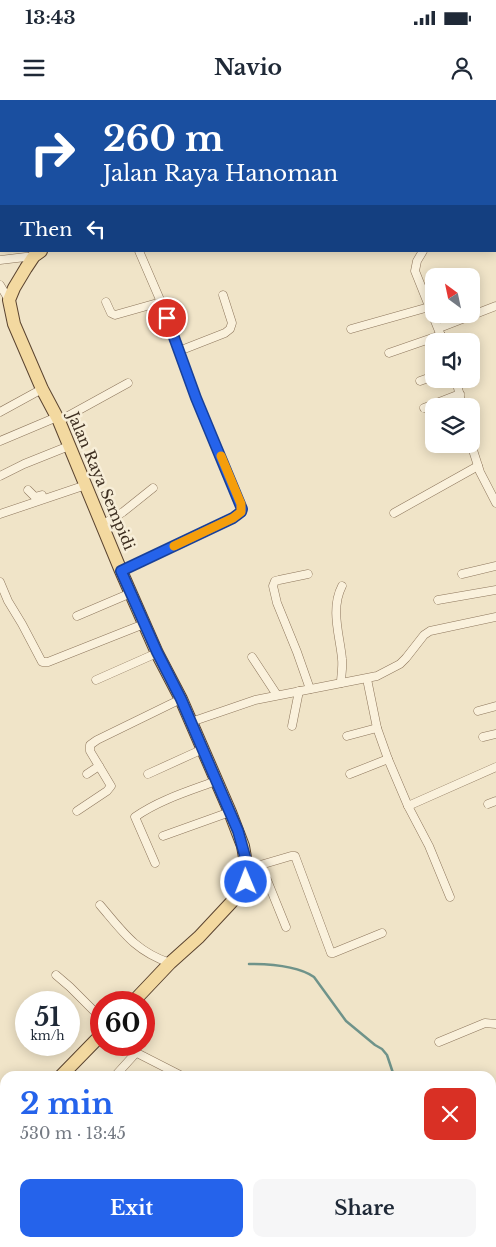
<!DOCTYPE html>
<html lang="en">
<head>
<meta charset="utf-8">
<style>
  :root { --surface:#fff; --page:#f6f6f7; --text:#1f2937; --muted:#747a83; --accent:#2563eb }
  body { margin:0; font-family:"Libre Baskerville",serif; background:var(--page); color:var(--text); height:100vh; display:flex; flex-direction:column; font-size:19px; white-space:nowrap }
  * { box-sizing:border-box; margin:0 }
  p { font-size:16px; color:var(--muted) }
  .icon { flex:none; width:28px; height:28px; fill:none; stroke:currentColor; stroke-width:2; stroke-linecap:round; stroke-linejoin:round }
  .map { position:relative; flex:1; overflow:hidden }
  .panel { position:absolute; left:0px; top:971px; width:496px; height:176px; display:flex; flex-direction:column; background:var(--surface); border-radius:15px 15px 0 0; box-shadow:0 2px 12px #0003 }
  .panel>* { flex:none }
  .top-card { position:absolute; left:0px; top:0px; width:496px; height:152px; box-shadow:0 2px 12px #0003; background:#1a4fa0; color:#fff; overflow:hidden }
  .needle { width:32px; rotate:327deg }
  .fabs { position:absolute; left:425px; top:168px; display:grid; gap:10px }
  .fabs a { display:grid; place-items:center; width:55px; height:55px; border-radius:10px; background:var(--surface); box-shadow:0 2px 12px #0003; font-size:25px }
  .speed { position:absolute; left:15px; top:891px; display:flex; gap:10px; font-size:25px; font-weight:700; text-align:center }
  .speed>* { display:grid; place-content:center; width:65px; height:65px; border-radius:50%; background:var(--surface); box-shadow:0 2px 12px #0003; line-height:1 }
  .speed small { font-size:12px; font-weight:400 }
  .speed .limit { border:8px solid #d22; background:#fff; color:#111 }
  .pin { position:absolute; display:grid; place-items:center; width:42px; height:42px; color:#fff; margin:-21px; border:2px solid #fff; border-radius:50%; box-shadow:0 1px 5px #0007 }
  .me { position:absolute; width:55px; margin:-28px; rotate:359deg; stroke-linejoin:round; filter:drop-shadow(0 0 4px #0008) }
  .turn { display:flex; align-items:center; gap:18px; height:105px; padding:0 20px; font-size:22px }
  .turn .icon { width:65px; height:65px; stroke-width:2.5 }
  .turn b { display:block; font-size:35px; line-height:42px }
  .then { display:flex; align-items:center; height:48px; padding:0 20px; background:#0003; gap:10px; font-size:19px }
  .round { display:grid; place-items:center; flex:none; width:52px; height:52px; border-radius:10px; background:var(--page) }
  .headline { display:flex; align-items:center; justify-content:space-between; height:85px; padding:0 20px }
  h1 { font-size:30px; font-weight:700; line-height:38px; color:var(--accent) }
  .primary-button { display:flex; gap:10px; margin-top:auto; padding:10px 20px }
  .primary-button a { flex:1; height:58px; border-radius:10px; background:var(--accent); color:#fff; font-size:20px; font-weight:700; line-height:58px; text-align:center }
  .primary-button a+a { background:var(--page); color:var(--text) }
  .status { display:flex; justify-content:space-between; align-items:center; height:35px; padding:0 25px; background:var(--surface); direction:ltr }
  .status svg { height:14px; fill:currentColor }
  header { display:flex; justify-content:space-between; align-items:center; height:65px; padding:0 20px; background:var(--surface); font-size:22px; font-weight:700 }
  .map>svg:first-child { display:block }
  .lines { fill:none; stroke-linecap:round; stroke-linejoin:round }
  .stream { stroke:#6f938a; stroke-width:2.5 }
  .minor-casing { stroke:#8d765c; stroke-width:9 }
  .tertiary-casing { stroke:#8d765c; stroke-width:11 }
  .primary-casing { stroke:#5b4430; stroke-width:14 }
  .minor { stroke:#faf1dc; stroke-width:8 }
  .tertiary { stroke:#faf1dc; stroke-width:10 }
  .primary { stroke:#f3d9a0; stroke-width:12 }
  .route-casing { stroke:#184099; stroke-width:12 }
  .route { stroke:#2563eb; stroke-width:9 }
  .slow { stroke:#f59e0b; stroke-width:9 }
  .labels { text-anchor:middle; stroke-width:5; stroke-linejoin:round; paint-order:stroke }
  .street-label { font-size:15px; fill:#3d2e20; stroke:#f7eed8 }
</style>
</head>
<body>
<div class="status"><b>13:43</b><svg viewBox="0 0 49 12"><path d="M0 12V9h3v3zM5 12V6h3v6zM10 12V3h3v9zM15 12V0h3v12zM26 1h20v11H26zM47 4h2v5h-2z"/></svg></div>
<header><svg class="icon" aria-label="menu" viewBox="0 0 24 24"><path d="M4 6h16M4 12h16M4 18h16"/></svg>Navio<svg class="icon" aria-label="person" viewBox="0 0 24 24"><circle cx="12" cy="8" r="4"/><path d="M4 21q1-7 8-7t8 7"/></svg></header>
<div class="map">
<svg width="496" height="1147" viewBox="0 0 496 1147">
  <rect width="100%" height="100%" fill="#f0e4c8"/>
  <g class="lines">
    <g class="stream">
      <path d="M 249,864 C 268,864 298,866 314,877 L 346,921 L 375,945 L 382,949 L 387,955 L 394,976"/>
      <path d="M 445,1142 L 452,1147"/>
    </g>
    <defs>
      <g id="minor">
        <path d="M 38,0 L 39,1"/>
        <path d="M 282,0 L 283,1"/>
        <path d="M 374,0 L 374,1"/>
        <path d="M 470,0 L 471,1"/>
        <path d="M 495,28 L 496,29"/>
        <path d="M 495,117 L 496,116"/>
        <path d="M 423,151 L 417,161 L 415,171 L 443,241"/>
        <path d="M 0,160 L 34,156"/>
        <path d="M 0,185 L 9,200"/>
        <path d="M 106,202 L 111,213 L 115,215 L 161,202"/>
        <path d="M 439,228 L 496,206"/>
        <path d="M 351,229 L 429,207"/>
        <path d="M 179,251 L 225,233 L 230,229 L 232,223 L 223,195"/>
        <path d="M 389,253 L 441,235"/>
        <path d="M 456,279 L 462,306"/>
        <path d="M 420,281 L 434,276"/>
        <path d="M 424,308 L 460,294"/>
        <path d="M 0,312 L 42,289"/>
        <path d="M 59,321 L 128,283"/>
        <path d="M 0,341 L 57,317"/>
        <path d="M 471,344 L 480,372 L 496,403"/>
        <path d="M 0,376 L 24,364 L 69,346"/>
        <path d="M 28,390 L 35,397 L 42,395"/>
        <path d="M 394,413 L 478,366"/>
        <path d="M 0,414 L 86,385"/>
        <path d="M 102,425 L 123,412 L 153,388"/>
        <path d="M 121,471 L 233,418 L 241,412 L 242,409 L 197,299 L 161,202 L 139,151"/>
        <path d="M 308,474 L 279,480 L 275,481 L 273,486 L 277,503 L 297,552 L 310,589"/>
        <path d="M 462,474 L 496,466"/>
        <path d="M 0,482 L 8,501 L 22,524 L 42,562 L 48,562 L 144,524"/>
        <path d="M 438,500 L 496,490"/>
        <path d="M 77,516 L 131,493"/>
        <path d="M 252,557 L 277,595"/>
        <path d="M 367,579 L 377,628 L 388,659 L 408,706 L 429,746 L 450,797"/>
        <path d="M 96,580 L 157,553"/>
        <path d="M 341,583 C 341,575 343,567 342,559 C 340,536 330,509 342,486"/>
        <path d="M 478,611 L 496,606"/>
        <path d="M 191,622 L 255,600 L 377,576 L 400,564 L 406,558 L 424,535 L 430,531 L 496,517"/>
        <path d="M 292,626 L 299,591"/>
        <path d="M 347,636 L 377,628"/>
        <path d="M 483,637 L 496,634"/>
        <path d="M 87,674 L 99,666"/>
        <path d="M 148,674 L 203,649"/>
        <path d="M 350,674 L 388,659"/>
        <path d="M 488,704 L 496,701"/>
        <path d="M 408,706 L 496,667"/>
        <path d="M 77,711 L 107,691 L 111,686 L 90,651 L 90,645 L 97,640 L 181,599"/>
        <path d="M 163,736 L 230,712"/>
        <path d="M 155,763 L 135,717 C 159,700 189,691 216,681"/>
        <path d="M 247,769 L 291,756 L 295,756 L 331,853 L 333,853 L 382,833"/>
        <path d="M 246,782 L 262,778 L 267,780 L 286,827"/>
        <path d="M 100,805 C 123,832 135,851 170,863"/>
        <path d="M 56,875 L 70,887 L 101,918"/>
        <path d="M 439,942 L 485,923 L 496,924"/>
        <path d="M 135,952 L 182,976"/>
        <path d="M 115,976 L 134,955 L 135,952 L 128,945"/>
        <path d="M 0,1022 L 5,1021"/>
        <path d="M 491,1069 L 496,1067"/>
      </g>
      <g id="tertiary">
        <path d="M 0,1092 L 5,1097"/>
        <path d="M 54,1142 L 59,1147"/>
      </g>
      <g id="primary">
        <path d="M 361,1 L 364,0"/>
        <path d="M 41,151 L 34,156 L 26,168 L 14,188 L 9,200 L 14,224 L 42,289 L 59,321 L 121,471 L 157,553 L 181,599 L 230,712 L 243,746 L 247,769 L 246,782 L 241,792 L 199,837 L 170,863 L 133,902"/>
        <path d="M 61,976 L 101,935"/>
        <path d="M 0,1041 L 5,1036"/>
      </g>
    </defs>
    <use href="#minor" class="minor-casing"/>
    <use href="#tertiary" class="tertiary-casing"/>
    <use href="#primary" class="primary-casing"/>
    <use href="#minor" class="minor"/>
    <use href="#tertiary" class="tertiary"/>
    <use href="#primary" class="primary"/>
  </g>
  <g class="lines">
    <defs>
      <path id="route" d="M 167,218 L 196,298 L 242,409 L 241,412 L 233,418 L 121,471 L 157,552 L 181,599 L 238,731 L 246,760 L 248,769 L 246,782"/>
    </defs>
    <use href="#route" class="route-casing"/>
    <use href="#route" class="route"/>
    <path class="slow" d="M 174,446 L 233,418 L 241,412 L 241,404 L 221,356"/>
  </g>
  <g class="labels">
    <g class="street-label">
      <text transform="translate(101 381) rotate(67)" y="5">Jalan Raya Sempidi</text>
    </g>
  </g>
</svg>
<div class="fabs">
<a><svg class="needle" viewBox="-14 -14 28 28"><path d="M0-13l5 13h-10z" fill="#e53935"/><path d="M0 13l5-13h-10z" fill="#747a83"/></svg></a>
<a><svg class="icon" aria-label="sound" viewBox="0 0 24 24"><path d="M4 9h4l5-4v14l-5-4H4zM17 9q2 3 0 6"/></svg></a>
<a><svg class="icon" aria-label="layers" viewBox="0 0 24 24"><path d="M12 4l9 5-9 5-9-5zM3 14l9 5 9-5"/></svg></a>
</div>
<div class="speed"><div>51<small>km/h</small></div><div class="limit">60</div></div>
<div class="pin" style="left:167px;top:218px;background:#d93025"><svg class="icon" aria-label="arrive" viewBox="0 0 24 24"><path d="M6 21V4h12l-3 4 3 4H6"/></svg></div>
<svg class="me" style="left:246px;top:782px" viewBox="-20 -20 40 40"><circle r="17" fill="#2563eb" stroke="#fff" stroke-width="3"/><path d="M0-11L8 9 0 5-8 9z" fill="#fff"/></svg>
<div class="top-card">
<div class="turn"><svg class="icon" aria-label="right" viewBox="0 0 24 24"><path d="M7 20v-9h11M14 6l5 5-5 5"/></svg><div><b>260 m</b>Jalan Raya Hanoman</div></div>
<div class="then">Then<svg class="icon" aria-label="left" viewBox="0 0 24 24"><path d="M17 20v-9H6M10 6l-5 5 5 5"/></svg></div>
</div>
<section class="panel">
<div class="headline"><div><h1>2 min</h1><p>530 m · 13:45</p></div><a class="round" style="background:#d93025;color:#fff"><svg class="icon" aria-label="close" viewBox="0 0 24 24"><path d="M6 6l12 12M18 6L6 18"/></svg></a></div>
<div class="primary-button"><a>Exit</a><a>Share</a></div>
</section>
</div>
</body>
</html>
